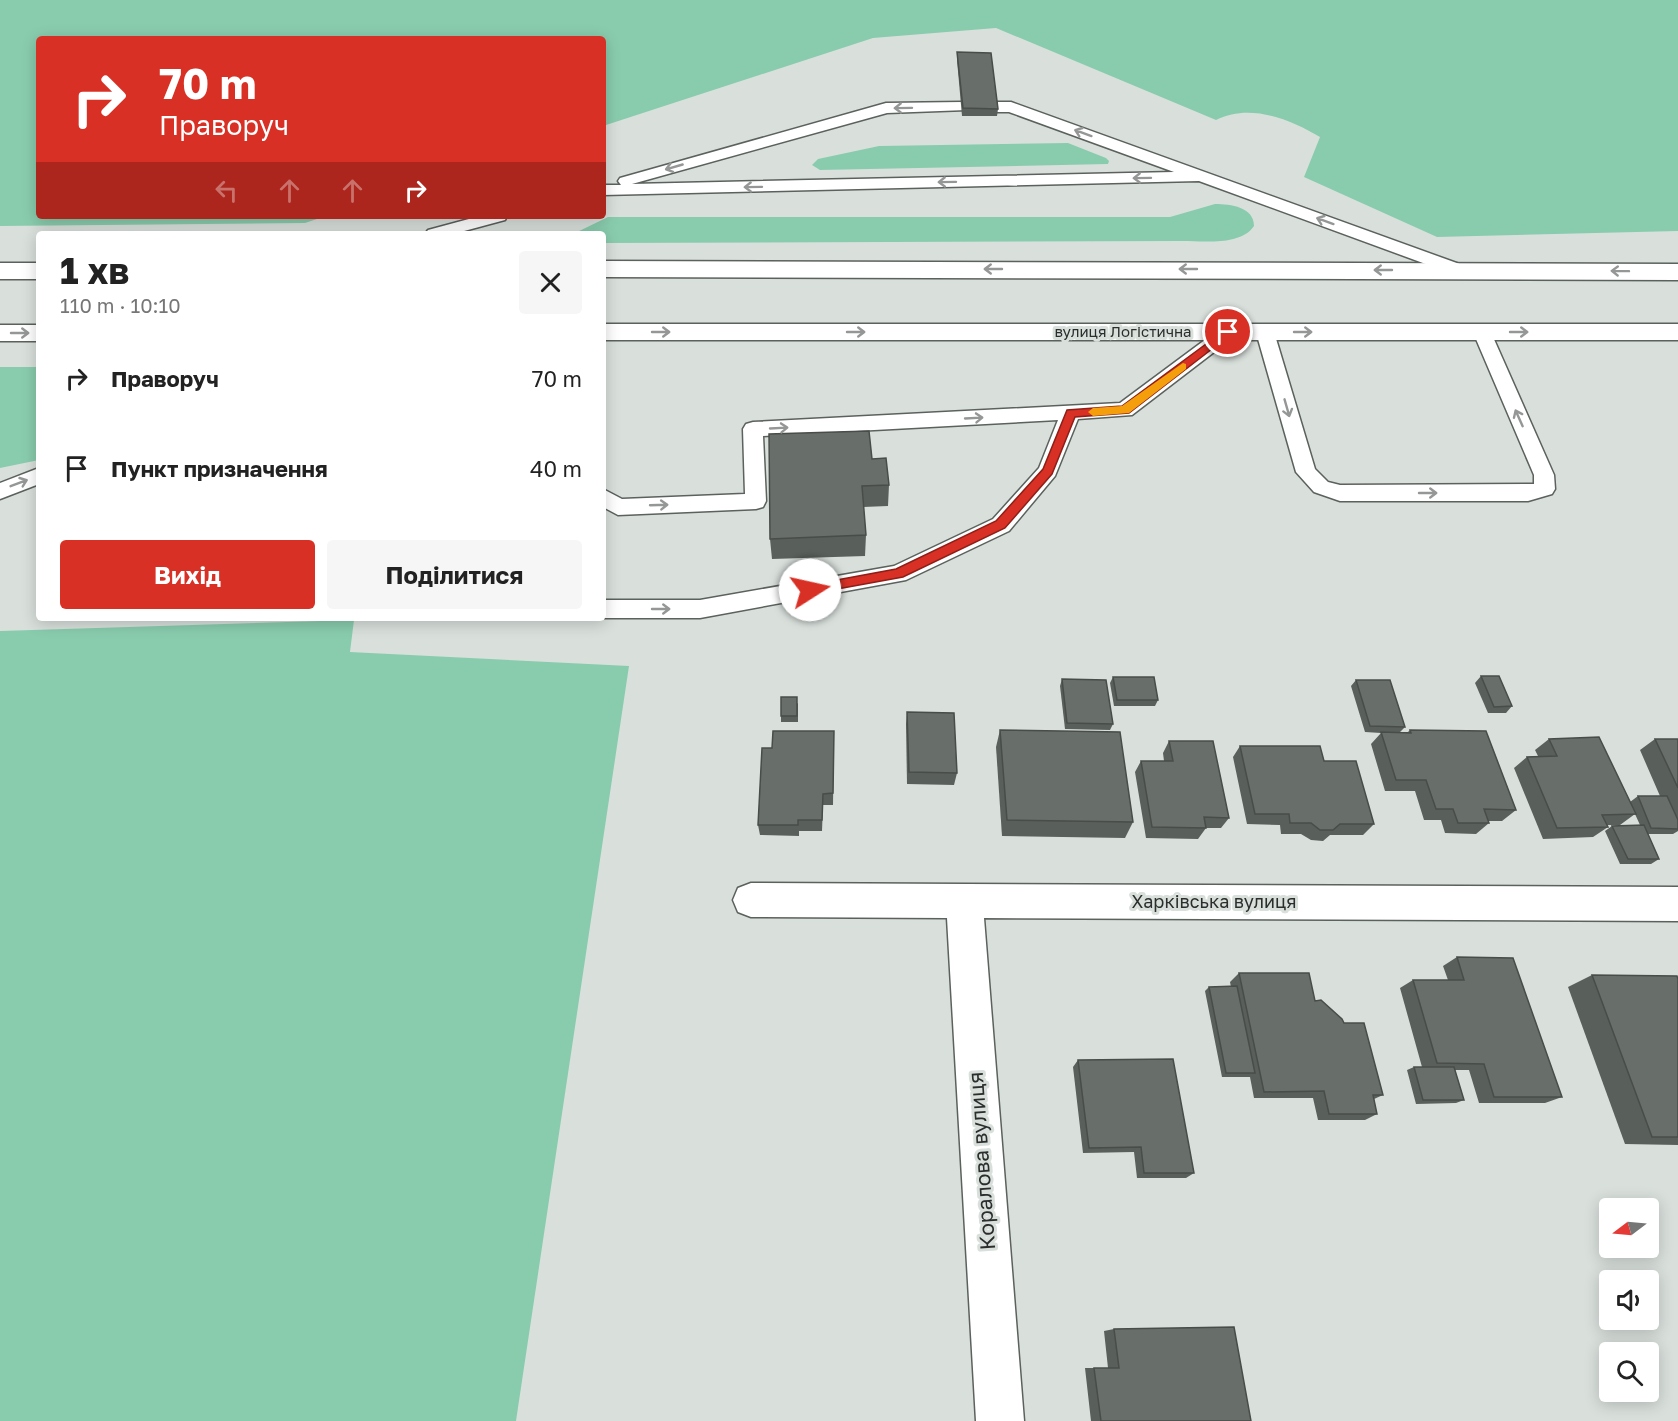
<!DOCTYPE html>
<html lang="uk">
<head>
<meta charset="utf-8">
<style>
  :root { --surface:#fff; --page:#f6f6f6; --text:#222; --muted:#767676; --accent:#d93025 }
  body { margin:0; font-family:"Golos Text",sans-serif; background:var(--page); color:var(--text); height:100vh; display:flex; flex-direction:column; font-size:22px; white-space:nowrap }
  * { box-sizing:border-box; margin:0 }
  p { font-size:20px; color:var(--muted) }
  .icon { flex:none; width:33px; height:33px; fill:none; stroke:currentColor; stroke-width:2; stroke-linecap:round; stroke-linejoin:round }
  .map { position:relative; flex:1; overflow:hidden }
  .drawer { position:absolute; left:36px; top:231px; width:570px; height:390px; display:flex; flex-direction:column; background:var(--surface); border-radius:6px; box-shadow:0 3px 15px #0003 }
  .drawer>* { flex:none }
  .guide { position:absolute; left:36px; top:36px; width:570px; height:183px; border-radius:6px; box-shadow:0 3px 15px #0003; background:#d93025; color:#fff; overflow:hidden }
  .needle { width:39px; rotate:254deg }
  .buttons { position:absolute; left:1599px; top:1198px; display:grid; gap:12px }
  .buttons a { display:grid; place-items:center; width:60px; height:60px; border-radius:6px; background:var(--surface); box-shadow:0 3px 15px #0003; font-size:30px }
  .pin { position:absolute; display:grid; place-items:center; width:51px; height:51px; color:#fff; margin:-26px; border:3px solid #fff; border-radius:50%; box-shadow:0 2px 6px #0007 }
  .me { position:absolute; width:66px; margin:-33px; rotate:80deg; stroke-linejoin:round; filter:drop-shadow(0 0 4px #0008) }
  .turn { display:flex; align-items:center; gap:21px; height:126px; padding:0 24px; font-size:27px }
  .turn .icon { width:78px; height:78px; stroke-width:2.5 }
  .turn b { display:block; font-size:42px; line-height:51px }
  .lanes { display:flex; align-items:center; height:57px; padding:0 24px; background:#0003; justify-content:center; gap:30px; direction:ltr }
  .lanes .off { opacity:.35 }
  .round { display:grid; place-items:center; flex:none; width:63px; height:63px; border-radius:6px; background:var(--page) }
  .head { display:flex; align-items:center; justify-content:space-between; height:102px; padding:0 24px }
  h1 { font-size:36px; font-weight:700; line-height:45px }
  .primary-button { display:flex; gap:12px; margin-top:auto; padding:12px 24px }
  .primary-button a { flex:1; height:69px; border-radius:6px; background:var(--accent); color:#fff; font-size:24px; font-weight:700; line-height:69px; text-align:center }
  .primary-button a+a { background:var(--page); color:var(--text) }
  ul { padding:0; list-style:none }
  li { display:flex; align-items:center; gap:18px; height:90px; padding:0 24px }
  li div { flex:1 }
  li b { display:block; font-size:22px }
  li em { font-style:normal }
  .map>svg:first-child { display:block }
  .green { fill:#89ccad }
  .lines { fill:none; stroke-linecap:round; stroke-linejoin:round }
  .lane-casing { stroke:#5b615d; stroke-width:3 }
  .street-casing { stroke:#5b615d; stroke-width:3 }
  .primary-casing { stroke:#5b615d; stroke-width:3 }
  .lane { fill:#fff; fill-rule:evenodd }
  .street { fill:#fff; fill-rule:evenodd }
  .primary { fill:#fff; fill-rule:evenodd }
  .wall { fill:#595f5b }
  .building { fill:#686e6a; stroke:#494d4a; stroke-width:1.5 }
  .oneway { stroke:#959696 }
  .route { fill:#d93025; stroke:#8d1f18; stroke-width:1.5 }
  .slow { fill:#f59e0b }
  .labels { text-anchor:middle; stroke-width:6; stroke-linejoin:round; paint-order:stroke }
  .far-street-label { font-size:15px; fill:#2b2e2d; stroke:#d9e0dc }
  .street-label { font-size:18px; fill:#2b2e2d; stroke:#d9e0dc }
  .near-street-label { font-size:21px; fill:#2b2e2d; stroke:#d9e0dc }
</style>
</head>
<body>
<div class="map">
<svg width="1678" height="1421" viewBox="0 0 1678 1421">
  <rect width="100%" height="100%" fill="#d9e0dc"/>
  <g class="green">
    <path d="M 0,0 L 1678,0 L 1678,231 L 1437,237 L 1304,177 L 1320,137 C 1289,119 1250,103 1216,120 L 996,28 L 873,38 L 603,126 L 603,39 L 39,39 L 39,216 L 326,216 L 305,223 L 0,226 Z"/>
    <path d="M 1068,143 L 1106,158 L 1109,161 L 1108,164 L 820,170 L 812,165 L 818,159 L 879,146 Z"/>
    <path d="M 1215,204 C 1231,204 1254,207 1254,226 C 1241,246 1203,241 1182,241 L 603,243 L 603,234 L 573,234 L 608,217 L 1170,217 Z"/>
    <path d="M 0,367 L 39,367 L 39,460 L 0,468 Z"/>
    <path d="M 354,620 L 350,652 L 629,666 L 516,1421 L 0,1421 L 0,631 Z"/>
  </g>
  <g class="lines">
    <defs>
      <g id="lane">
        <path d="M 962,102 L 970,107 L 967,110 L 887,113 L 632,184 L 1174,172 L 1009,112 L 996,112 L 988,107 L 996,102 L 1011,102 L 1465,266 L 1468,270 L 1465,274 L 1453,274 L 1199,181 L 603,195 L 603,185 L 621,185 L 618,181 L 620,178 L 886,103 Z"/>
        <path d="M 480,216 L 507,216 L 505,220 L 453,234 L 425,234 L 428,230 Z"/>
        <path d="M 1228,326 L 1235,328 L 1237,332 L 1235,336 L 1132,415 L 1078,419 L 1055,476 L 1009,531 L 906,580 L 700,618 L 603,618 L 603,600 L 700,600 L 894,566 L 993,519 L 1039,468 L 1058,420 L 763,436 L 766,501 L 763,507 L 756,509 L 618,515 L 603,507 L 603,489 L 622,499 L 745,494 L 743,429 L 746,424 L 753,422 L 1120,403 L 1221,328 Z"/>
        <path d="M 1265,326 L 1272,328 L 1274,332 L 1315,469 L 1328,482 L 1340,485 L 1534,484 L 1534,475 L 1473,332 L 1475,328 L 1489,328 L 1554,475 L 1555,489 L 1552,494 L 1528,501 L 1340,501 L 1314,492 L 1296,472 L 1256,332 L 1258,328 Z"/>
        <path d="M 39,468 L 39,484 L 0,499 L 0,483 Z"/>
      </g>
      <path id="street" d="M 751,883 L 1678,887 L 1678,921 L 984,918 L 1024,1421 L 976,1421 L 947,918 L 751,917 L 738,912 L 733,900 L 738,888 Z"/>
      <g id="primary">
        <path d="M 603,261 L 1678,264 L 1678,280 L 603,277 Z"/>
        <rect x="0" y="263" width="39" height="16"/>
        <rect x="603" y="324" width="1075" height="16"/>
        <rect x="0" y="325" width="39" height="16"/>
      </g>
    </defs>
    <use href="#lane" class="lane-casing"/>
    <use href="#street" class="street-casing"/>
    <use href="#primary" class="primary-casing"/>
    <use href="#lane" class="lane"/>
    <use href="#street" class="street"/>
    <use href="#primary" class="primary"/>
  </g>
  <g class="wall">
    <path d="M 957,52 L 998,109 L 997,116 L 962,116 L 957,60 Z"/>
    <path d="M 872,459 L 889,485 L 888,506 L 863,507 L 866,535 L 865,556 L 772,559 L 770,539 Z"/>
    <path d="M 1481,676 L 1512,706 L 1506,713 L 1488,713 L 1475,683 Z"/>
    <path d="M 1113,677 L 1158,700 L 1155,706 L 1114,706 L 1110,683 Z"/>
    <path d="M 1062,679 L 1113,724 L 1110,730 L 1065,729 L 1060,686 Z"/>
    <path d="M 1356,680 L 1405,727 L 1400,732 L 1408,732 L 1410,730 L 1516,810 L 1502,821 L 1488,821 L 1489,823 L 1476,834 L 1445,833 L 1441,820 L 1424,820 L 1415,791 L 1385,791 L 1371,744 L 1381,733 L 1365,732 L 1351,686 Z"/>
    <path d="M 798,703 L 798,722 L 781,722 L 781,716 Z"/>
    <path d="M 907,712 L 957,773 L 954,785 L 907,784 L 906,724 Z"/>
    <path d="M 1000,730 L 1133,822 L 1125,838 L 1002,836 L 996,747 Z"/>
    <path d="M 834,731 L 833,805 L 823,805 L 822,831 L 799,831 L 799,836 L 760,835 L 758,825 L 772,748 Z"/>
    <path d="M 1549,739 L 1630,802 L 1638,796 L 1660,796 L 1640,750 L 1655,739 L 1678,739 L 1678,831 L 1673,834 L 1648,834 L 1659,859 L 1651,864 L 1620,864 L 1605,831 L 1612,826 L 1640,825 L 1635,814 L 1620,825 L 1607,825 L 1608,827 L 1593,837 L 1543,839 L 1514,768 L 1527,757 L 1538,756 L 1535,750 Z"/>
    <path d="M 1169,741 L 1229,818 L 1221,828 L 1206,828 L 1198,839 L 1146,838 L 1135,772 L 1141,761 L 1164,761 L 1163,753 Z"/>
    <path d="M 1240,746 L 1324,761 L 1374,824 L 1363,835 L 1330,835 L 1323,841 L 1311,840 L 1301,834 L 1281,834 L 1280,825 L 1247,824 L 1233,757 Z"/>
    <path d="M 1457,957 L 1562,1097 L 1545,1103 L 1479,1103 L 1469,1070 L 1455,1070 L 1464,1100 L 1456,1103 L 1416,1104 L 1407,1070 L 1414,1067 L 1422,1067 L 1400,988 L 1413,980 L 1448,980 L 1443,966 Z"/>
    <path d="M 1239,973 L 1315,1001 L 1344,1023 L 1383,1095 L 1374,1099 L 1377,1114 L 1365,1120 L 1318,1120 L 1313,1098 L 1254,1098 L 1250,1077 L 1222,1077 L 1205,991 L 1209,987 L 1231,987 L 1230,982 Z"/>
    <path d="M 1592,975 L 1678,979 L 1678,1145 L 1625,1144 L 1568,987 Z"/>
    <path d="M 1078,1060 L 1194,1173 L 1186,1178 L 1137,1178 L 1134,1152 L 1083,1153 L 1073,1067 Z"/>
    <path d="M 1114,1329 L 1251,1421 L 1091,1421 L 1085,1368 L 1108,1368 L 1104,1331 Z"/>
  </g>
  <g class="building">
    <path d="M 957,52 L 991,53 L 998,109 L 963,108 Z"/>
    <path d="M 869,431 L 872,459 L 886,458 L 889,485 L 862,486 L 866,535 L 770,539 L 769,434 Z"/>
    <path d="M 1481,676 L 1499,676 L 1512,706 L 1494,707 Z"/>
    <path d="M 1113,677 L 1154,677 L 1158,700 L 1117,700 Z"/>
    <path d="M 1062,679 L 1106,680 L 1113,724 L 1067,723 Z"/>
    <path d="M 1356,680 L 1390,680 L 1405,727 L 1370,726 Z"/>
    <rect x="781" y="697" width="16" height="19"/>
    <path d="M 907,712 L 954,713 L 957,773 L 909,772 Z"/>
    <path d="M 1000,730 L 1120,732 L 1133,822 L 1007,820 Z"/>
    <path d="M 1410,730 L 1486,731 L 1516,810 L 1484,809 L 1489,823 L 1458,823 L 1453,809 L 1436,809 L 1426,780 L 1396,780 L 1381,732 L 1411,733 Z"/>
    <path d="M 773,731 L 834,731 L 833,793 L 823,794 L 822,820 L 798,820 L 798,825 L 758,825 L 762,748 L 772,748 Z"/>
    <path d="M 1599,737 L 1636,814 L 1602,815 L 1608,827 L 1557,828 L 1527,757 L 1557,756 L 1549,739 Z"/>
    <path d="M 1655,739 L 1678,739 L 1678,788 Z"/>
    <path d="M 1169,741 L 1213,741 L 1229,818 L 1204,817 L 1206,828 L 1152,827 L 1141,761 L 1173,761 Z"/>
    <path d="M 1240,746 L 1320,746 L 1324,761 L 1356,761 L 1374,824 L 1340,824 L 1333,830 L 1320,830 L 1311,823 L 1290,823 L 1289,814 L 1255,814 Z"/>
    <path d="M 1638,796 L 1667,796 L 1678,820 L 1678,829 L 1651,828 Z"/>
    <path d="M 1644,825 L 1659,859 L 1628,859 L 1612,826 Z"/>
    <path d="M 1457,957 L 1513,958 L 1562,1097 L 1494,1097 L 1484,1064 L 1437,1063 L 1413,980 L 1464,980 Z"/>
    <path d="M 1239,973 L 1309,973 L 1315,1001 L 1321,1000 L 1342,1019 L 1344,1023 L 1364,1023 L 1383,1095 L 1373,1095 L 1377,1114 L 1329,1114 L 1324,1091 L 1264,1092 Z"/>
    <path d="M 1592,975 L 1677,976 L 1678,979 L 1678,1137 L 1652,1137 Z"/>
    <path d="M 1237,986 L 1255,1073 L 1226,1073 L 1209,987 Z"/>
    <path d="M 1173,1059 L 1194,1173 L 1144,1173 L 1141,1147 L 1089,1148 L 1078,1060 Z"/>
    <path d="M 1414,1067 L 1454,1067 L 1464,1100 L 1423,1100 Z"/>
    <path d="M 1234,1327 L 1251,1421 L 1101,1421 L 1094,1368 L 1119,1368 L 1114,1329 Z"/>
  </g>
  <defs><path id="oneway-shaft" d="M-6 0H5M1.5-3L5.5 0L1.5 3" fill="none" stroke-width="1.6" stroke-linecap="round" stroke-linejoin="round" transform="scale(1.5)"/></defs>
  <g class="oneway">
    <use href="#oneway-shaft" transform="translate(903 108) rotate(179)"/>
    <use href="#oneway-shaft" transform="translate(1083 133) rotate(-160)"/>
    <use href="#oneway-shaft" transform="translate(674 167) rotate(164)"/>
    <use href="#oneway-shaft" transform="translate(1142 178) rotate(179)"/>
    <use href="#oneway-shaft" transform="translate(947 182) rotate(179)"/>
    <use href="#oneway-shaft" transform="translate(753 187) rotate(179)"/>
    <use href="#oneway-shaft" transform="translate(1325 221) rotate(-160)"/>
    <use href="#oneway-shaft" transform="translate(993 269) rotate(-180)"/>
    <use href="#oneway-shaft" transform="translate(1188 269) rotate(-180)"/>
    <use href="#oneway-shaft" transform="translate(1383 270) rotate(-180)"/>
    <use href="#oneway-shaft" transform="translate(1620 271) rotate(-179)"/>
    <use href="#oneway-shaft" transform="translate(661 332)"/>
    <use href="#oneway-shaft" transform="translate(856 332)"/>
    <use href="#oneway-shaft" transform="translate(1303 332)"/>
    <use href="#oneway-shaft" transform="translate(1519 332)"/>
    <use href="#oneway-shaft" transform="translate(20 333)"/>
    <use href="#oneway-shaft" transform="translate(1287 408) rotate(74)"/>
    <use href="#oneway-shaft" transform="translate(974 418) rotate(-3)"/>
    <use href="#oneway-shaft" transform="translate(1519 418) rotate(-114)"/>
    <use href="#oneway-shaft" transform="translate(779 428) rotate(-3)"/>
    <use href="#oneway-shaft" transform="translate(19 483) rotate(-21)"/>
    <use href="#oneway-shaft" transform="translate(1428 493)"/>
    <use href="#oneway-shaft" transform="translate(659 505) rotate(-2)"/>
    <use href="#oneway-shaft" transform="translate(661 609)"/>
  </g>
  <path class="route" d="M 1225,330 L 1234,332 L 1129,413 L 1075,417 L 1052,474 L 1005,528 L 903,577 L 810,594 L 806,593 L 804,590 L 810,585 L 896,569 L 996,521 L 1043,469 L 1067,410 L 1122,406 Z"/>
  <path class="slow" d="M 1183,363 L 1186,364 L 1186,369 L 1129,413 L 1093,416 L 1088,412 L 1093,408 L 1122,406 Z"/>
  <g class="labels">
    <g class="far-street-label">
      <text x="1123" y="337">вулиця Логістична</text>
    </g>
    <g class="street-label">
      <text x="1214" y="908">Харківська вулиця</text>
    </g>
    <g class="near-street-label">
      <text transform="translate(982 1161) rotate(-94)" y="7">Коралова вулиця</text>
    </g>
  </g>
</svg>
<div class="buttons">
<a><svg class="needle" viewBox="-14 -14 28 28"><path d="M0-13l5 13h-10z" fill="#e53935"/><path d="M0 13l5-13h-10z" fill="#767676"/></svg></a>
<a><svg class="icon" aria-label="sound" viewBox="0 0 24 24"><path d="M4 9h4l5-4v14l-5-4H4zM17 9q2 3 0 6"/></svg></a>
<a><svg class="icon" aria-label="search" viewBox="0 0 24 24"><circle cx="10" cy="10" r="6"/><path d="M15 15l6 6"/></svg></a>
</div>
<div class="pin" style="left:1228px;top:332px;background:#d93025"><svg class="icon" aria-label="arrive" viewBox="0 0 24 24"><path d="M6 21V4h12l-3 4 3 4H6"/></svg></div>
<svg class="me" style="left:810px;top:590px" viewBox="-20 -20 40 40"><circle r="19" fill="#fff"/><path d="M0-13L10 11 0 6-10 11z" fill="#d93025"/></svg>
<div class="guide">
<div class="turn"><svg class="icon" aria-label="right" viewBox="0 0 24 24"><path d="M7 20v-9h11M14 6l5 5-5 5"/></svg><div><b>70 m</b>Праворуч</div></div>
<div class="lanes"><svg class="icon off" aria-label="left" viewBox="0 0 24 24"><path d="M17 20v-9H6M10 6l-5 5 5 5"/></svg><svg class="icon off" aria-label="ahead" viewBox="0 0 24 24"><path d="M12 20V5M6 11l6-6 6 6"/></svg><svg class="icon off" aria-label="ahead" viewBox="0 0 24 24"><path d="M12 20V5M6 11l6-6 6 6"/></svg><svg class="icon" aria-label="right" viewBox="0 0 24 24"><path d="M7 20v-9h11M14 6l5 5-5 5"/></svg></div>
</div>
<section class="drawer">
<div class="head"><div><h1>1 хв</h1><p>110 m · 10:10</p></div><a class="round"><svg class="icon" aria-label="close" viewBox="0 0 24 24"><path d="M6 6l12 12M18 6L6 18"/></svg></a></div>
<ul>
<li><svg class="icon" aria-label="right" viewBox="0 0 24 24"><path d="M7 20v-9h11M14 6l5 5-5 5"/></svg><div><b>Праворуч</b></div><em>70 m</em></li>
<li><svg class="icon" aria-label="arrive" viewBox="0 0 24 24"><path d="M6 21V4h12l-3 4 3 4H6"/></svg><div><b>Пункт призначення</b></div><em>40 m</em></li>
</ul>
<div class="primary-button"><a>Вихід</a><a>Поділитися</a></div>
</section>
</div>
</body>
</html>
